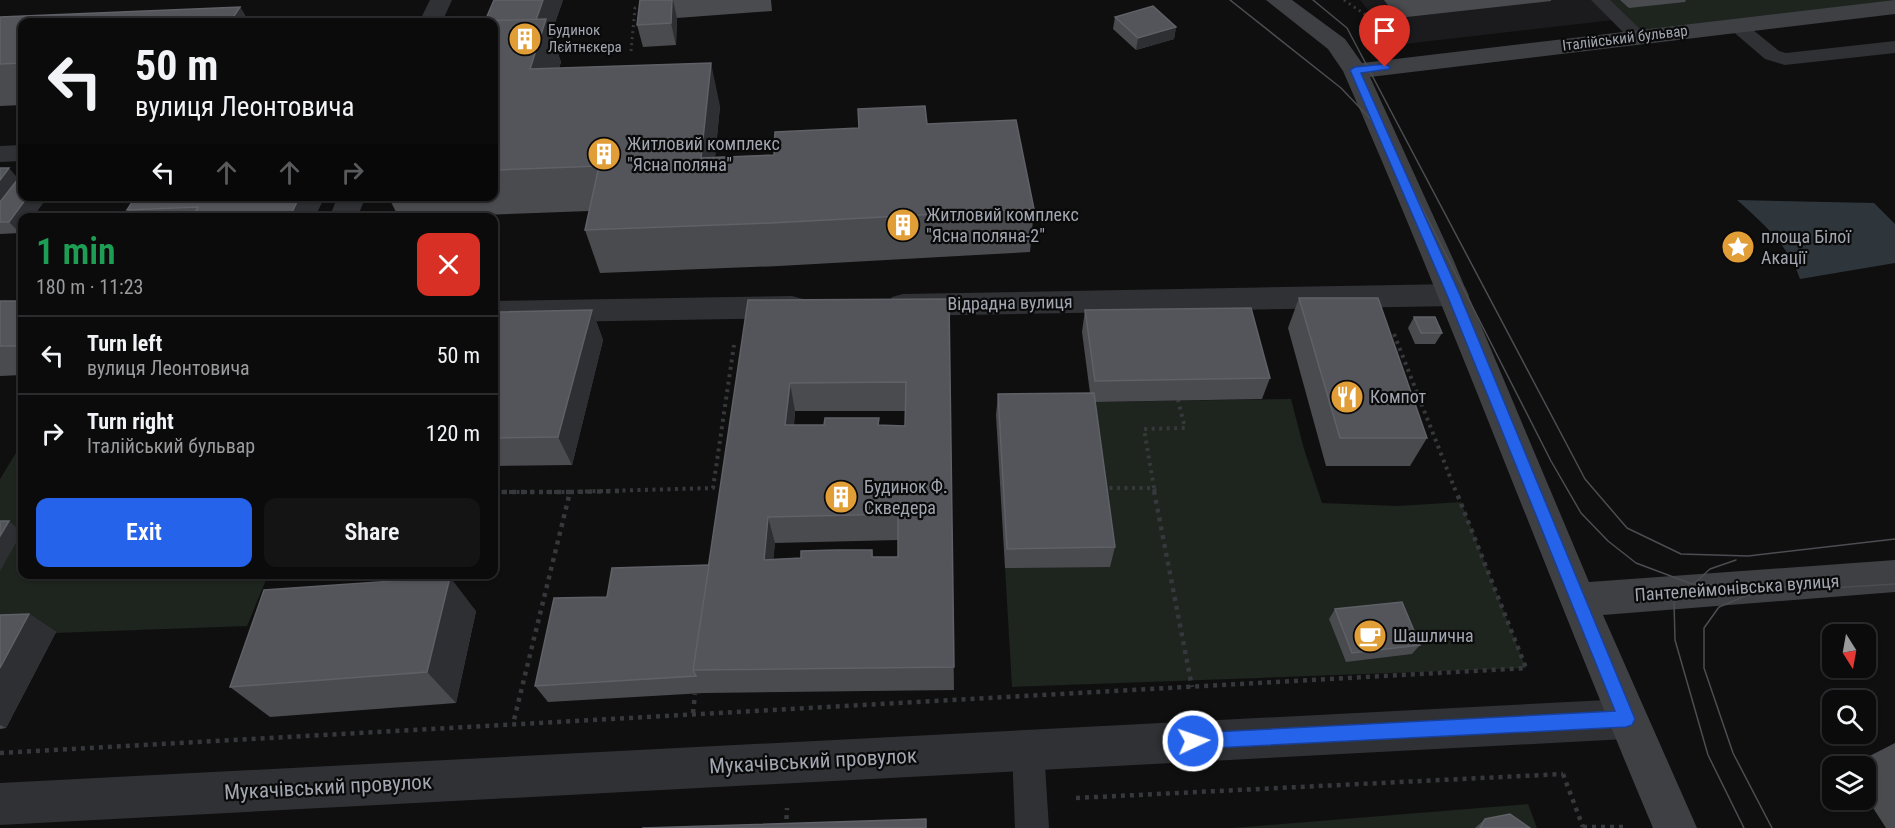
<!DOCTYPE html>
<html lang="en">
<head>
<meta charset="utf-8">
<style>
  :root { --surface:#0b0b0c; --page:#141415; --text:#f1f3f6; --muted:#9a9b9d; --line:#2b2b2d; --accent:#2563eb }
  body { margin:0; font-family:"Roboto Condensed",sans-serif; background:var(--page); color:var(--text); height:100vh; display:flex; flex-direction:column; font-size:22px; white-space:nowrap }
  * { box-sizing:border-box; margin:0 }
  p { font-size:20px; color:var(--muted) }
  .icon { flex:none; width:33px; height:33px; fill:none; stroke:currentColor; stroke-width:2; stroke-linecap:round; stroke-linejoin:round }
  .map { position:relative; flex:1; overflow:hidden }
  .sheet { position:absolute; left:18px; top:213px; width:480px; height:366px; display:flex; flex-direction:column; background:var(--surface); border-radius:12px; box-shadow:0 2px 4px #0004,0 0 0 2px var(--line) }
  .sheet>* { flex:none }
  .guide { position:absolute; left:18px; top:18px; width:480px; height:183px; border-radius:12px; box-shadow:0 2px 4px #0004,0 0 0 2px var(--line); background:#0b0b0c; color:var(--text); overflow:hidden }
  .needle { width:39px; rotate:169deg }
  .fabs { position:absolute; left:1822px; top:624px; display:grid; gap:12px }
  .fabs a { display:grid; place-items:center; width:54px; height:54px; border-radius:12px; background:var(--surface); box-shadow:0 2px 4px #0004,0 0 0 2px var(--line); font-size:30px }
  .pin { position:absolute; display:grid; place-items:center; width:51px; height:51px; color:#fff; margin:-62px -26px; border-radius:50% 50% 50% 0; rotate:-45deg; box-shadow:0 0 6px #0007 }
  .pin .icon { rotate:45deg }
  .me { position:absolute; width:66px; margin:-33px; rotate:87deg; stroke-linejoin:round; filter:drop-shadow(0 0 4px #0008) }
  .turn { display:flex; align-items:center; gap:21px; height:126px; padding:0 18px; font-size:27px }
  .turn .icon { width:78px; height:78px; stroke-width:2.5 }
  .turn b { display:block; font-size:42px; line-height:51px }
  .lanes { display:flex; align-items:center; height:57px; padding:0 18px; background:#0003; justify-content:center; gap:30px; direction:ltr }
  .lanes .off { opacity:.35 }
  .round { display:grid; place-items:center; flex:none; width:63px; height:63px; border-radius:12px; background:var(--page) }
  .head { display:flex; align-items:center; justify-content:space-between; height:102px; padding:0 18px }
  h1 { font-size:36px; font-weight:600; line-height:45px; color:#1e9e55 }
  .cta { display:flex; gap:12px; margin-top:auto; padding:12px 18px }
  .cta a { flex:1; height:69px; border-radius:12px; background:var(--accent); color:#fff; font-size:24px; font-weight:600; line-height:69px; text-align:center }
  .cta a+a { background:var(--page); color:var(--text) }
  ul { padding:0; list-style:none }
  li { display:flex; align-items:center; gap:18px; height:78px; padding:0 18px; border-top:2px solid var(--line) }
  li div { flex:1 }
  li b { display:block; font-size:22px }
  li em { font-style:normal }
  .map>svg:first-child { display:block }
  .built { fill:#1b1b1d }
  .green { fill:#1e241e }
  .water { fill:#2e363c }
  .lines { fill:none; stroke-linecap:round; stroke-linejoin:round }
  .path-far2 { stroke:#36383c; stroke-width:3; stroke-dasharray:2 4; stroke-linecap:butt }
  .path-far1 { stroke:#36383c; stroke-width:4; stroke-dasharray:3 4.5; stroke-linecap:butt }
  .path { stroke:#36383c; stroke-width:4.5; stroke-dasharray:4 5; stroke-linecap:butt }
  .lane { fill:#303135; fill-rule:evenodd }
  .street { fill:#303135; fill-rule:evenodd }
  .secondary { fill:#3e4044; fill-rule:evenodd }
  .tram { stroke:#4b4d51; stroke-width:1.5 }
  .wall { fill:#4a4b4f; fill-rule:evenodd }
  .shaded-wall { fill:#2e2f32 }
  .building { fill:#53555a; stroke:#5f6167; stroke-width:1.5; fill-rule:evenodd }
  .route { fill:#2563eb; stroke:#184099; stroke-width:1.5 }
  .labels { text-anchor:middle; stroke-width:4.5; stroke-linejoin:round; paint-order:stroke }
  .far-poi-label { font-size:15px; fill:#a1a6b0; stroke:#0a0a0b; text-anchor:start }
  .far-street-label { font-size:15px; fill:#a1a6b0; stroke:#0a0a0b }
  .poi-label { font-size:18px; fill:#a1a6b0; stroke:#0a0a0b; text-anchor:start }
  .street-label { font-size:18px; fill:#a1a6b0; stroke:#0a0a0b }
  .near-street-label { font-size:21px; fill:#a1a6b0; stroke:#0a0a0b }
</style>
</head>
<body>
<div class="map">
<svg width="1895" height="828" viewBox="0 0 1895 828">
  <rect width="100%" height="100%" fill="#0f0f10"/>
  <path class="built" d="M 1360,0 L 1592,0 L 1613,20 L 1396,45 Z"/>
  <g class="green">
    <path d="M 1605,0 L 1895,0 L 1895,5 L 1639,33 Z"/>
    <path d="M 1291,399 L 1304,449 L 1322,503 L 1398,506 L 1461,502 L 1526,668 L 1012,687 L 1005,568 L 1110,566 L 1091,402 Z"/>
    <path d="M 22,443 L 22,574 L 268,575 L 247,626 L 0,635 L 0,479 Z"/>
    <path d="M 1528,804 L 1537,828 L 1232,828 Z"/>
  </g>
  <path class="water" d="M 1737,200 L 1874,203 L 1895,224 L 1895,263 L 1800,279 C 1789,246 1763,223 1737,200 Z"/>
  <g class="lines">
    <g class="path-far2">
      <path d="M 1344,0 L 1392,33"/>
      <path d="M 631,51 L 635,8 L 642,8"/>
    </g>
    <g class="path-far1">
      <path d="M 1394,334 L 1456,492"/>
      <path d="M 1102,488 L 1154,488 L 1155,492"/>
      <path d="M 1154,488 L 1144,429 L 1185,428 L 1178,400"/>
      <path d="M 494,492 L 570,492"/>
      <path d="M 570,492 L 713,488 L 734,345"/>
    </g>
    <g class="path">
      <path d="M 1154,491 L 1192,687"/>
      <path d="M 494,492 L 570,492 L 513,724"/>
      <path d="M 570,492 L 620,491"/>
      <path d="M 693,713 L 695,694"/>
      <path d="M 0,753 L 1526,668 L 1456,491"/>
      <path d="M 1563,774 L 1583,827"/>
      <path d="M 1076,798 L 1563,774"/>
      <path d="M 1583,827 L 1623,827"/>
      <path d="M 786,828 L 787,808"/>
    </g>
    <g class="lane">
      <path d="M 1591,0 L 1610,0 L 1643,32 L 1646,36 L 1643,40 L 1631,40 Z"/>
      <path d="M 1736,20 L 1742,21 L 1779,51 L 1786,53 L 1895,41 L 1895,53 L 1785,65 L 1765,59 L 1730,29 L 1727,25 L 1730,21 Z"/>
      <path d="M 1028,734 L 1039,739 L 1044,750 L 1049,828 L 1015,828 L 1012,750 L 1017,739 Z"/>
    </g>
    <g class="street">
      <path d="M 430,0 L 452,0 L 442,22 L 419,22 Z"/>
      <path d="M 22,145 L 22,161 L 0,162 L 0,146 Z"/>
      <path d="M 338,196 L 366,196 L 357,218 L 329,218 Z"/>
      <path d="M 1454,284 L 1465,287 L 1469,295 L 1465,303 L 1454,306 L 903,316 L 892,313 L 888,305 L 892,297 L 903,294 Z"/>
      <path d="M 792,296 L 803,299 L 807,307 L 803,315 L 792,318 L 494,323 L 494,301 Z"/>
      <path d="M 1626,699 L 1640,705 L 1646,719 L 1640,733 L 1626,739 L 0,825 L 0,783 Z"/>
    </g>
    <path class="secondary" d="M 1266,0 L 1292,0 L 1345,39 L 1362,63 L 1895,0 L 1895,14 L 1370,77 L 1453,259 L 1589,582 L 1895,560 L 1895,592 L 1603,615 L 1697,828 L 1653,828 C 1547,577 1453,321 1343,71 L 1328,49 Z"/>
    <g class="tram">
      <path d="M 1230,0 L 1341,88 L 1384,133 L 1551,461 L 1581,513 L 1608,541 L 1636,563 L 1692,584 L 1831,588 L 1895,584"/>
      <path d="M 1313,0 L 1347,28 L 1585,479 L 1627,528 L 1681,554 L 1748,556 L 1895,539"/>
      <path d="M 1736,560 L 1710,569 L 1674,602 L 1675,640 L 1708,755 L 1744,828"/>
      <path d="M 1760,590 L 1719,607 L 1704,628 L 1704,668 L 1733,753 L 1772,828"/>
    </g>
  </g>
  <g class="wall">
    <path d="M 494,0 L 563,0 L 551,34 L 561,62 L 559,68 L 720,106 L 715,157 L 774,155 L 927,124 L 1034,209 L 1030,252 L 779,266 L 600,273 L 585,230 L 589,211 L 399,218 L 388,196 L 494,196 Z"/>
    <path d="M 640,0 L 771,0 L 772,11 L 677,18 L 676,45 L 643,47 L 637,25 Z"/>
    <path d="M 1384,0 L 1551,0 L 1551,1 L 1398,18 Z"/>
    <path d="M 1620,0 L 1686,0 L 1685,2 L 1629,8 Z"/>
    <path d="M 240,7 L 249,22 L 22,22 L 22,105 L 0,106 L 0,17 Z"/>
    <path d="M 1115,17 L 1176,27 L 1174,39 L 1136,50 L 1113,29 Z"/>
    <path d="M 0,168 L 22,196 L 48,196 L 32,218 L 22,218 L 22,230 L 20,233 L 0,234 Z"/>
    <path d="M 136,196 L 325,196 L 314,218 L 134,218 L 127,210 Z"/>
    <path d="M 1299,298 L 1427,438 L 1410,466 L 1326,466 L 1288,328 Z"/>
    <path d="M 949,299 L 954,690 L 704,693 L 548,702 L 535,686 L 607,597 L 709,565 L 748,300 ZM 795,411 L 906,411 L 905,426 L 879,425 L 879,418 L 824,425 L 794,425 ZM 898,540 L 898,557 L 873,557 L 872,550 L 801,558 L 773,559 L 775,543 Z"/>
    <path d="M 0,301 L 22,301 L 22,375 L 0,376 Z"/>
    <path d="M 592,310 L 603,340 L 572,465 L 494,466 L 494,312 Z"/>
    <path d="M 1085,310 L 1270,378 L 1262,399 L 1095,402 L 1115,547 L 1110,567 L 1005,568 L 996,415 L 998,394 L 1090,393 L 1082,332 Z"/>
    <path d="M 1414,317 L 1442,333 L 1435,344 L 1415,344 L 1408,328 Z"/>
    <path d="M 1335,609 L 1420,645 L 1412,654 L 1346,662 L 1329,619 Z"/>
    <path d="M 476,611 L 456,703 L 270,717 L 230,687 Z"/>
    <path d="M 29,614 L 56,632 L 6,728 L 0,729 L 0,615 Z"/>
    <path d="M 1895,743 L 1895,828 L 1886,828 L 1866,797 L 1866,766 L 1850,766 Z"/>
    <path d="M 1485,819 L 1530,828 L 1475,828 Z"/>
  </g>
  <g class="shaded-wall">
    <path d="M 543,0 L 563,0 L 551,34 L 561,62 L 546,112 L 530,69 L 532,30 Z"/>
    <path d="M 672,0 L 673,0 L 677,18 L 676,45 L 671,23 Z"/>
    <path d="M 240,7 L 249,22 L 230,22 Z"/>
    <path d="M 1176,27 L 1174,39 L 1136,50 L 1138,38 Z"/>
    <path d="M 711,63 L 720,106 L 711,201 L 701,158 Z"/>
    <path d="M 9,168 L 22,183 L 0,222 L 0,180 Z"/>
    <path d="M 28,196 L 48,196 L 32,218 L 22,218 L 22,230 L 20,233 L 9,222 Z"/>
    <path d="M 300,196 L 325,196 L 314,218 L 289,218 Z"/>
    <path d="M 592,310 L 603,340 L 572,465 L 558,437 Z"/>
    <path d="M 790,383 L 795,411 L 791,453 L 785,425 Z"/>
    <path d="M 768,517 L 775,543 L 771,585 L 764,560 Z"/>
    <path d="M 9,521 L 22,532 L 0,571 L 0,536 Z"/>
    <path d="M 450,577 L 476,611 L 456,703 L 427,672 Z"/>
    <path d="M 29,614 L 56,632 L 6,728 L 0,725 L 0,668 Z"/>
  </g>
  <g class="building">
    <path d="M 494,0 L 543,0 L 536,20 L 485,21 Z"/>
    <path d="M 640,0 L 672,0 L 671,23 L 637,25 Z"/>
    <path d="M 1153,6 L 1176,27 L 1138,38 L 1115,17 Z"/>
    <path d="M 240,7 L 230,22 L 22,22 L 22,63 L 0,64 L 0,17 Z"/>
    <path d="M 546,19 L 530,69 L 711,63 L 701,158 L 774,155 L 775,132 L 859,128 L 858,109 L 925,106 L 927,124 L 1016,120 L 1034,209 L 771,223 L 585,230 L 599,166 L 494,170 L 494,22 L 446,22 Z"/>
    <path d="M 0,168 L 9,168 L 0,180 Z"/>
    <path d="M 18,179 L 22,179 L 22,196 L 28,196 L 9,222 L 0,222 L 0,202 Z"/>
    <path d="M 136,196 L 300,196 L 289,218 L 192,218 L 198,207 L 127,210 Z"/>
    <path d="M 1299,298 L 1378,298 L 1427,438 L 1340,438 Z"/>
    <path d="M 949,299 L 954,667 L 693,670 L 748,300 ZM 906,382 L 905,426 L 878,425 L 879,418 L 825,418 L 824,425 L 785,425 L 790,383 ZM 898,514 L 898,557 L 872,557 L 872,550 L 836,550 L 801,551 L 801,558 L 764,560 L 768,517 Z"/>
    <rect x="0" y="301" width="22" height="45"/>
    <path d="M 1251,308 L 1270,378 L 1095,381 L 1085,310 Z"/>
    <path d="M 592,310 L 558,437 L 494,438 L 494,312 Z"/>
    <path d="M 1414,317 L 1435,317 L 1442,333 L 1421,333 Z"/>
    <path d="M 1094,393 L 1115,547 L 1007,549 L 998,394 Z"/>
    <path d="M 0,521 L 9,521 L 0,536 Z"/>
    <path d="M 709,565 L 693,670 L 696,676 L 535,686 L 554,598 L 607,597 L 612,568 Z"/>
    <path d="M 450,577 L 427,672 L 230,687 L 264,590 Z"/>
    <path d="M 1402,602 L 1420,645 L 1352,653 L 1335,609 Z"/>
    <path d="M 29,614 L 0,668 L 0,615 Z"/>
    <path d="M 1510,814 L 1530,828 L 1480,828 L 1485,819 Z"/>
    <path d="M 926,819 L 926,828 L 642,828 Z"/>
  </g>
  <path class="route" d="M 1385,64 L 1390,67 L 1389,69 L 1361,73 L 1460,295 L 1635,719 L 1632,725 L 1626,727 L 1193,749 L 1187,747 L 1184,741 L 1187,735 L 1193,733 L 1615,711 L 1447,295 L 1350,70 L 1355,67 Z"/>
  <defs>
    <symbol id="building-disc" viewBox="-11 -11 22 22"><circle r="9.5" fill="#e19d36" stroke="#0a0a0b"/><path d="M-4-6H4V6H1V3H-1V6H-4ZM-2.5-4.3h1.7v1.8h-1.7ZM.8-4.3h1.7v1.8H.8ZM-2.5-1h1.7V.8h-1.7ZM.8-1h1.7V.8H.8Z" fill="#fff"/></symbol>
    <symbol id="sight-disc" viewBox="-11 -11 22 22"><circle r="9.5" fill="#e19d36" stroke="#0a0a0b"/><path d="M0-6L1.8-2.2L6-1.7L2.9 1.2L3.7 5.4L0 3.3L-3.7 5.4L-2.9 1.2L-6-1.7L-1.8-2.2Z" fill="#fff"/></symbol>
    <symbol id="restaurant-disc" viewBox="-11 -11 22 22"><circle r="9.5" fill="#e19d36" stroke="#0a0a0b"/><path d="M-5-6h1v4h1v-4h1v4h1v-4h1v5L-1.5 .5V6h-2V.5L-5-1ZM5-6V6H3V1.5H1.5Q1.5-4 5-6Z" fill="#fff"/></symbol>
    <symbol id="cafe-disc" viewBox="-11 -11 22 22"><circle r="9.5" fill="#e19d36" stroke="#0a0a0b"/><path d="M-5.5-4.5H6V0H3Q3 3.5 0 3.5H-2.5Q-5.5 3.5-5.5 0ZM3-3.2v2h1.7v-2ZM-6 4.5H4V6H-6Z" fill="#fff"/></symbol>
  </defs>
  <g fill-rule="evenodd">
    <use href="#building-disc" x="506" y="20" width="38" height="38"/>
    <use href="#building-disc" x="585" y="135" width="38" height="38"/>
    <use href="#building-disc" x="884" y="206" width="38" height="38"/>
    <use href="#sight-disc" x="1719" y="228" width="38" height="38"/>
    <use href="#restaurant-disc" x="1328" y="378" width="38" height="38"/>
    <use href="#building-disc" x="822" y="478" width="38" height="38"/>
    <use href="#cafe-disc" x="1351" y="617" width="38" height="38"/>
  </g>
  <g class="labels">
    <g class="far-poi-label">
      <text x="548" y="35">Будинок<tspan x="548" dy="17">Лєйтнєкера</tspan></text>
    </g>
    <g class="far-street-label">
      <text transform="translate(1625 38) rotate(-7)" y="5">Італійський бульвар</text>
    </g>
    <g class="poi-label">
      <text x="627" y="150">Житловий комплекс<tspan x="627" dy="21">"Ясна поляна"</tspan></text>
      <text x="926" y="221">Житловий комплекс<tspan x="926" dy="21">"Ясна поляна-2"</tspan></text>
      <text x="1761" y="243">площа Білої<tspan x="1761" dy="21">Акації</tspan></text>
      <text x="1370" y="403">Компот</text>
      <text x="864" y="493">Будинок Ф.<tspan x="864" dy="21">Скведера</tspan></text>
      <text x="1393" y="642">Шашлична</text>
    </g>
    <g class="street-label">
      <text transform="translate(1010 303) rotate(-1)" y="6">Відрадна вулиця</text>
      <text transform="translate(1737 588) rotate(-4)" y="6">Пантелеймонівська вулиця</text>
    </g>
    <g class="near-street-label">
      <text transform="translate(813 761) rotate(-3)" y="7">Мукачівський провулок</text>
      <text transform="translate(328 787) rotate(-3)" y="7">Мукачівський провулок</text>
    </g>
  </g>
</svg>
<div class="fabs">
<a><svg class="needle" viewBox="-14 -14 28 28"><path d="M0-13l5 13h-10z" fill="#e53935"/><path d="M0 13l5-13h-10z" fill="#9a9b9d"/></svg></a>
<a><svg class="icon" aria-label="search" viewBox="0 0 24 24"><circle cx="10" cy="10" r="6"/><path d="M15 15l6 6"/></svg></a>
<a><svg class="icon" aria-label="layers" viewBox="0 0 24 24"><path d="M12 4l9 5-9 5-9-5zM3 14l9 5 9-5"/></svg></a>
</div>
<div class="pin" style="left:1385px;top:67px;background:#d93025"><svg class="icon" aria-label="arrive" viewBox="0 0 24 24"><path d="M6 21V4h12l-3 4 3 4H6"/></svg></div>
<svg class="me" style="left:1193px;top:741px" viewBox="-20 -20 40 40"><circle r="17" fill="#2563eb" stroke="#fff" stroke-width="3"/><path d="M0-11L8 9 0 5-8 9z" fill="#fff"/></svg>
<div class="guide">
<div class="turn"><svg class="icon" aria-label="left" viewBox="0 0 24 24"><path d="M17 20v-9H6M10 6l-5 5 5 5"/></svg><div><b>50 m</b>вулиця Леонтовича</div></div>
<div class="lanes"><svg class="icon" aria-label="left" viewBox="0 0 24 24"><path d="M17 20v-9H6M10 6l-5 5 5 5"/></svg><svg class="icon off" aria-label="ahead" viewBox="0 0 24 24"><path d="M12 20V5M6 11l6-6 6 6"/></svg><svg class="icon off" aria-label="ahead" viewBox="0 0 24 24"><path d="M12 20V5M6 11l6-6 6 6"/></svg><svg class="icon off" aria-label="right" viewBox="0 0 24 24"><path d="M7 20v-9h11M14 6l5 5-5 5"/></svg></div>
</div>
<section class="sheet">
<div class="head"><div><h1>1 min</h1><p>180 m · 11:23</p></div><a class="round" style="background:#d93025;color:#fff"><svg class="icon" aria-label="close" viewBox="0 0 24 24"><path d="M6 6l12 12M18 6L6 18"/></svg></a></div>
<ul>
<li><svg class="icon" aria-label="left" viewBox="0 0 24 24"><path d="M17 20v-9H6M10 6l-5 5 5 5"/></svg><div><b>Turn left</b><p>вулиця Леонтовича</p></div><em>50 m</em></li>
<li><svg class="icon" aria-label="right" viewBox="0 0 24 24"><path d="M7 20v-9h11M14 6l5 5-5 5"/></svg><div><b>Turn right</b><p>Італійський бульвар</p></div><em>120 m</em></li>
</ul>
<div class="cta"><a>Exit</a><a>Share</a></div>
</section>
</div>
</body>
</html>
